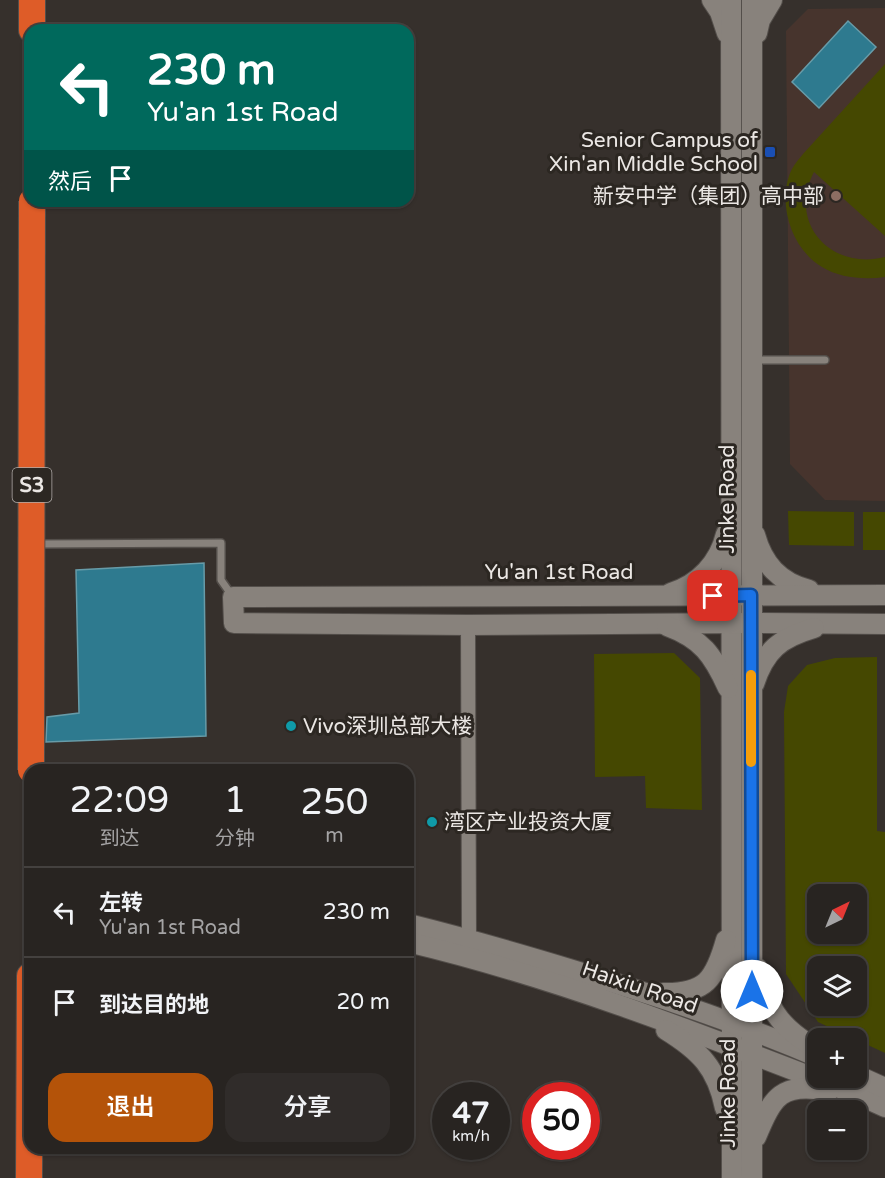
<!DOCTYPE html>
<html lang="zh">
<head>
<meta charset="utf-8">
<style>
  :root { --surface:#282421; --page:#302c2a; --text:#f1f3f6; --muted:#a5a4a5; --line:#44413f; --accent:#b45309 }
  body { margin:0; font-family:"Varela Round","Noto Sans SC",sans-serif; background:var(--page); color:var(--text); height:100vh; display:flex; flex-direction:column; font-size:22px; white-space:nowrap }
  * { box-sizing:border-box; margin:0 }
  p { font-size:20px; color:var(--muted) }
  .icon { flex:none; width:33px; height:33px; fill:none; stroke:currentColor; stroke-width:2; stroke-linecap:round; stroke-linejoin:round }
  .map { position:relative; flex:1; overflow:hidden }
  .drawer { position:absolute; left:24px; top:764px; width:390px; height:390px; display:flex; flex-direction:column; background:var(--surface); border-radius:18px; box-shadow:0 2px 4px #0004,0 0 0 2px var(--line) }
  .drawer>* { flex:none }
  .hud { position:absolute; left:24px; top:24px; width:390px; height:183px; border-radius:18px; box-shadow:0 2px 4px #0004,0 0 0 2px var(--line); background:#00695c; color:#fff; overflow:hidden }
  .needle { width:39px; rotate:43deg }
  .buttons { position:absolute; left:807px; top:884px; display:grid; gap:12px }
  .buttons a { display:grid; place-items:center; width:60px; height:60px; border-radius:12px; background:var(--surface); box-shadow:0 2px 4px #0004,0 0 0 2px var(--line); font-size:30px }
  .speed { position:absolute; left:432px; top:1082px; display:flex; gap:12px; font-size:30px; font-weight:700; text-align:center }
  .speed>* { display:grid; place-content:center; width:78px; height:78px; border-radius:50%; background:var(--surface); box-shadow:0 2px 4px #0004,0 0 0 2px var(--line); line-height:1 }
  .speed small { font-size:15px; font-weight:400 }
  .speed .limit { border:9px solid #d22; background:#fff; color:#111 }
  .pin { position:absolute; display:grid; place-items:center; width:51px; height:51px; color:#fff; margin:-26px; border-radius:12px; box-shadow:0 3px 9px #0006 }
  .me { position:absolute; width:66px; margin:-33px; rotate:0deg; stroke-linejoin:round; filter:drop-shadow(0 0 4px #0008) }
  .turn { display:flex; align-items:center; gap:21px; height:126px; padding:0 24px; font-size:27px }
  .turn .icon { width:78px; height:78px; stroke-width:2.5 }
  .turn b { display:block; font-size:42px; line-height:51px }
  .then { display:flex; align-items:center; height:57px; padding:0 24px; background:#0003; gap:12px; font-size:22px }
  .eta { display:flex; justify-content:space-evenly; align-items:center; height:102px; text-align:center }
  .eta b { font-size:36px; font-weight:600; line-height:42px }
  .cta { display:flex; gap:12px; margin-top:auto; padding:12px 24px }
  .cta a { flex:1; height:69px; border-radius:18px; background:var(--accent); color:#fff; font-size:24px; font-weight:600; line-height:69px; text-align:center }
  .cta a+a { background:var(--page); color:var(--text) }
  ul { padding:0; list-style:none }
  li { display:flex; align-items:center; gap:18px; height:90px; padding:0 24px; border-top:2px solid var(--line) }
  li div { flex:1 }
  li b { display:block; font-size:22px }
  li em { font-style:normal }
  .map>svg:first-child { display:block }
  .education { fill:#47342d }
  .green { fill:#454801; fill-rule:evenodd }
  .water { fill:#2e7a8f; stroke:#679ba8; stroke-width:1.5 }
  .lines { fill:none; stroke-linecap:round; stroke-linejoin:round }
  .lane-casing { stroke:#534e4a; stroke-width:10 }
  .street-casing { stroke:#534e4a; stroke-width:16 }
  .secondary-casing { stroke:#534e4a; stroke-width:22 }
  .highway-casing { stroke:#534e4a; stroke-width:28 }
  .lane { stroke:#88827c; stroke-width:7 }
  .street { stroke:#88827c; stroke-width:14 }
  .secondary { stroke:#88827c; stroke-width:20 }
  .highway { stroke:#de5c28; stroke-width:26 }
  .highway-bridge-casing { stroke:#534e4a; stroke-width:28; stroke-linecap:butt }
  .highway-bridge { stroke:#de5c28; stroke-width:26 }
  .route-casing { stroke:#114b97; stroke-width:15 }
  .route { stroke:#1a73e8; stroke-width:10 }
  .slow { stroke:#f59e0b; stroke-width:10 }
  .transit-dot { fill:#1a4fb4; stroke:#2c2722; stroke-width:2 }
  .education-dot { fill:#8d6e63; stroke:#2c2722; stroke-width:2 }
  .culture-dot { fill:#0f9aa8; stroke:#2c2722; stroke-width:2 }
  .labels { text-anchor:middle; stroke-width:6; stroke-linejoin:round; paint-order:stroke }
  .shield { fill:#2c2722; stroke:#b2adaa; stroke-width:1.5 }
  .shield-label { font-size:20px; font-weight:bold; fill:#ebe7e4 }
  .poi-label { font-size:21px; fill:#ebe7e4; stroke:#2c2722; text-anchor:end }
  .street-label { font-size:21px; fill:#ebe7e4; stroke:#2c2722 }
</style>
</head>
<body>
<div class="map">
<svg width="885" height="1178" viewBox="0 0 885 1178">
  <rect width="100%" height="100%" fill="#36302c"/>
  <path class="education" d="M 885,8 L 885,501 L 825,500 L 790,464 L 786,31 L 808,9 Z"/>
  <g class="green">
    <path d="M 885,64 L 885,236 L 814,172 C 787,223 831,271 885,257 L 885,277 C 864,280 840,278 822,267 C 791,249 776,201 792,169 C 795,163 800,158 803,154 Z"/>
    <path d="M 788,511 L 854,512 L 854,546 L 789,545 Z"/>
    <rect x="863" y="512" width="22" height="38"/>
    <path d="M 674,653 L 700,678 L 702,810 L 646,808 L 645,776 L 595,777 L 594,654 Z"/>
    <path d="M 877,657 L 877,831 L 885,832 L 885,1053 L 857,1040 L 856,1038 L 852,1038 L 818,1022 L 786,974 L 784,712 L 788,686 L 807,665 L 835,658 ZM 818,894 L 856,894 L 856,933 L 818,933 ZM 818,966 L 856,966 L 856,1005 L 818,1005 Z"/>
  </g>
  <g class="water">
    <path d="M 848,21 L 876,47 L 819,108 L 792,82 Z"/>
    <path d="M 204,563 L 206,736 L 46,742 L 47,717 L 79,713 L 76,570 Z"/>
  </g>
  <g class="lines">
    <defs>
      <g id="lane">
        <path d="M 755,360 L 825,360"/>
        <path d="M 37,544 L 221,543 L 221,580 L 233,597"/>
      </g>
      <path id="street" d="M 468,625 L 469,940"/>
      <g id="secondary">
        <path d="M 712,0 L 720,12 L 727,33"/>
        <path d="M 731,0 L 732,1178"/>
        <path d="M 757,33 L 760,20 L 772,0"/>
        <path d="M 755,535 C 763,564 779,582 809,590"/>
        <path d="M 671,593 C 699,584 719,563 726,534"/>
        <path d="M 885,595 L 233,597 L 234,623 L 468,625 L 751,623 L 885,624"/>
        <path d="M 667,626 C 702,639 713,655 728,688"/>
        <path d="M 754,684 C 765,650 780,638 814,628"/>
        <path d="M 408,924 C 465,938 520,954 576,971 C 658,996 739,1023 818,1057"/>
        <path d="M 408,942 C 564,979 713,1039 863,1097 L 885,1107"/>
        <path d="M 757,968 C 770,1007 774,1022 810,1045"/>
        <path d="M 663,993 C 706,994 715,979 726,940"/>
        <path d="M 666,1030 C 700,1051 717,1068 725,1108"/>
        <path d="M 856,1075 L 885,1088"/>
        <path d="M 756,1137 C 773,1096 781,1082 829,1091"/>
        <path d="M 752,1178 L 752,0"/>
      </g>
      <g id="highway">
        <path d="M 32,30 L 32,0"/>
        <path d="M 29,1178 L 30,976"/>
      </g>
    </defs>
    <use href="#lane" class="lane-casing"/>
    <use href="#street" class="street-casing"/>
    <use href="#secondary" class="secondary-casing"/>
    <use href="#highway" class="highway-casing"/>
    <use href="#lane" class="lane"/>
    <use href="#street" class="street"/>
    <use href="#secondary" class="secondary"/>
    <use href="#highway" class="highway"/>
    <defs>
      <path id="highway-bridge" d="M 31,770 L 32,201"/>
    </defs>
    <use href="#highway-bridge" class="highway-bridge-casing"/>
    <use href="#highway-bridge" class="highway-bridge"/>
  </g>
  <g class="lines">
    <defs>
      <path id="route" d="M 713,596 L 751,595 L 752,991"/>
    </defs>
    <use href="#route" class="route-casing"/>
    <use href="#route" class="route"/>
    <path class="slow" d="M 751,675 L 751,762"/>
  </g>
  <rect class="transit-dot" x="764" y="146" width="12" height="12" rx="3"/>
  <circle class="education-dot" cx="836" cy="196" r="6"/>
  <g class="culture-dot">
    <circle cx="291" cy="726" r="6"/>
    <circle cx="432" cy="822" r="6"/>
  </g>
  <g class="labels">
    <rect class="shield" x="12.5" y="468" width="39" height="34" rx="4.5"/>
    <g class="shield-label">
      <text x="32" y="492">S3</text>
    </g>
    <g class="poi-label">
      <text x="758" y="147">Senior Campus of<tspan x="758" dy="24">Xin'an Middle School</tspan></text>
      <text x="824" y="203">新安中学（集团）高中部</text>
      <text x="303" y="733" text-anchor="start">Vivo深圳总部大楼</text>
      <text x="444" y="829" text-anchor="start">湾区产业投资大厦</text>
    </g>
    <g class="street-label">
      <text transform="translate(727 499) rotate(-90)" y="7">Jinke Road</text>
      <text x="559" y="579">Yu'an 1st Road</text>
      <text transform="translate(640 987) rotate(19)" y="7">Haixiu Road</text>
      <text transform="translate(728 1093) rotate(-90)" y="7">Jinke Road</text>
    </g>
  </g>
</svg>
<div class="buttons">
<a><svg class="needle" viewBox="-14 -14 28 28"><path d="M0-13l5 13h-10z" fill="#e53935"/><path d="M0 13l5-13h-10z" fill="#a5a4a5"/></svg></a>
<a><svg class="icon" aria-label="layers" viewBox="0 0 24 24"><path d="M12 4l9 5-9 5-9-5zM3 14l9 5 9-5"/></svg></a>
<a>+</a>
<a>−</a>
</div>
<div class="speed"><div>47<small>km/h</small></div><div class="limit">50</div></div>
<div class="pin" style="left:713px;top:596px;background:#d93025"><svg class="icon" aria-label="arrive" viewBox="0 0 24 24"><path d="M6 21V4h12l-3 4 3 4H6"/></svg></div>
<svg class="me" style="left:752px;top:991px" viewBox="-20 -20 40 40"><circle r="19" fill="#fff"/><path d="M0-13L10 11 0 6-10 11z" fill="#1a73e8"/></svg>
<div class="hud">
<div class="turn"><svg class="icon" aria-label="left" viewBox="0 0 24 24"><path d="M17 20v-9H6M10 6l-5 5 5 5"/></svg><div><b>230 m</b>Yu'an 1st Road</div></div>
<div class="then">然后<svg class="icon" aria-label="arrive" viewBox="0 0 24 24"><path d="M6 21V4h12l-3 4 3 4H6"/></svg></div>
</div>
<section class="drawer">
<div class="eta">
<div><b>22:09</b><p>到达</p></div>
<div><b>1</b><p>分钟</p></div>
<div><b>250</b><p>m</p></div>
</div>
<ul>
<li><svg class="icon" aria-label="left" viewBox="0 0 24 24"><path d="M17 20v-9H6M10 6l-5 5 5 5"/></svg><div><b>左转</b><p>Yu'an 1st Road</p></div><em>230 m</em></li>
<li><svg class="icon" aria-label="arrive" viewBox="0 0 24 24"><path d="M6 21V4h12l-3 4 3 4H6"/></svg><div><b>到达目的地</b></div><em>20 m</em></li>
</ul>
<div class="cta"><a>退出</a><a>分享</a></div>
</section>
</div>
</body>
</html>
